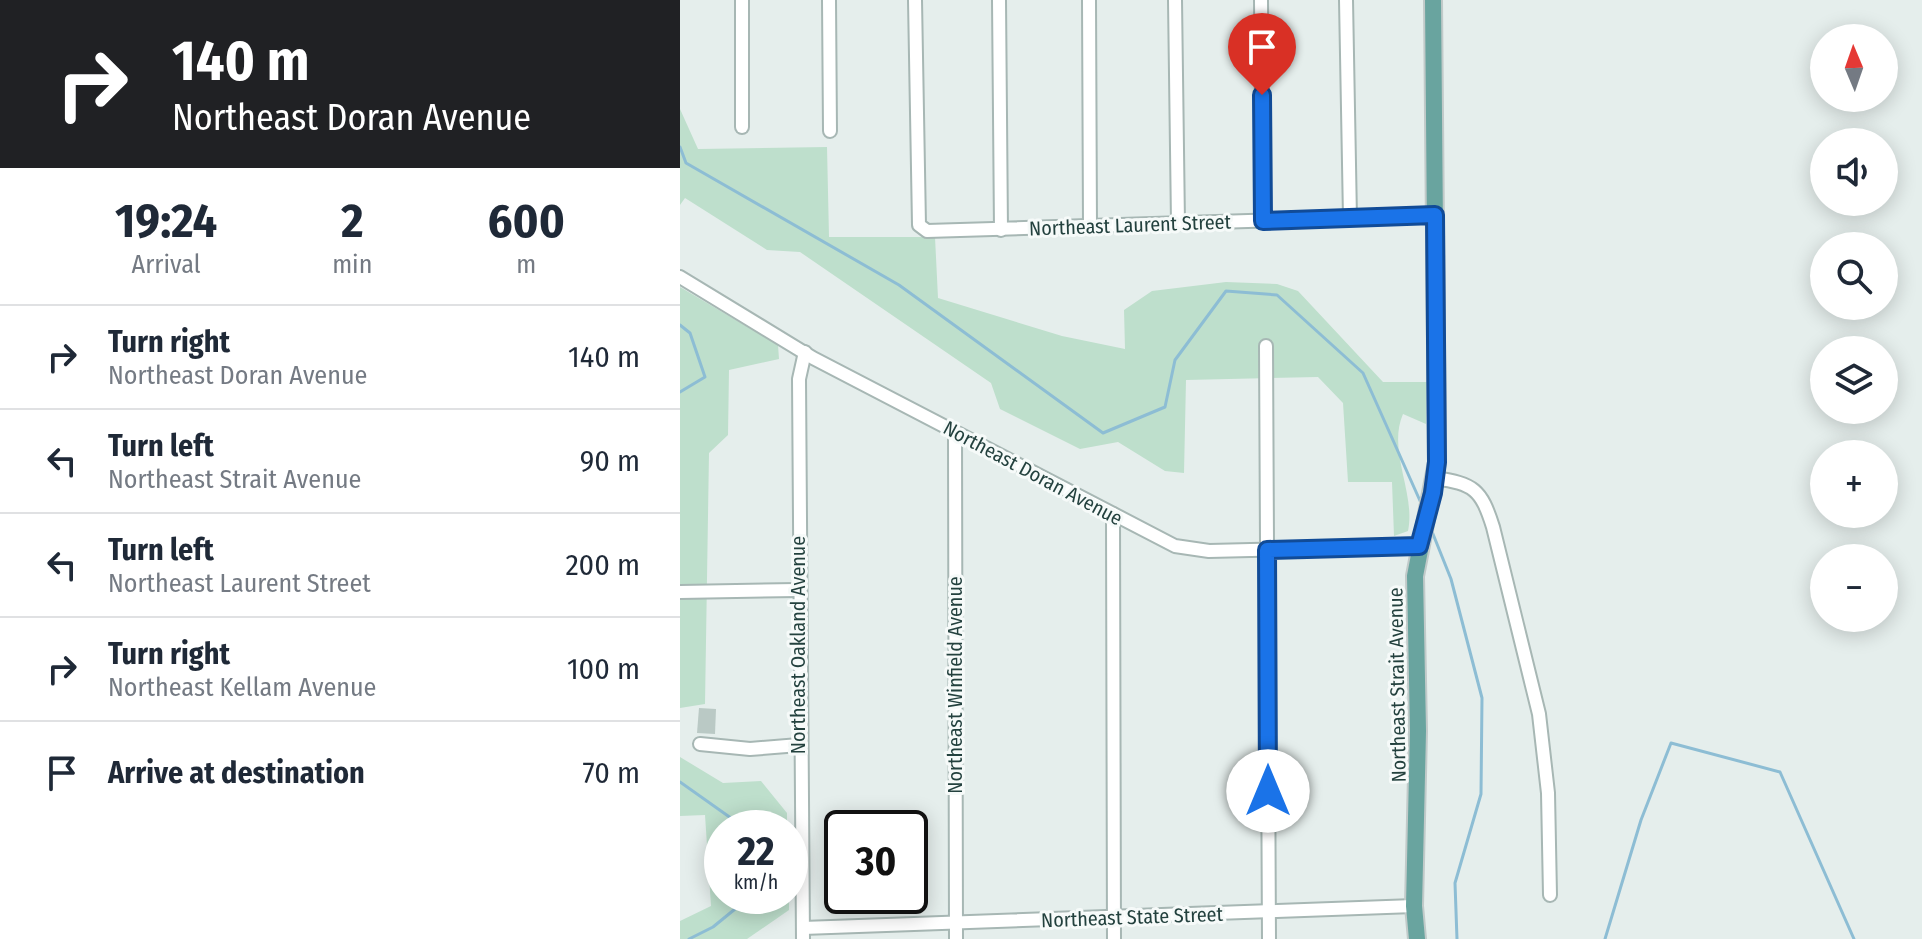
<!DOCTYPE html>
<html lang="en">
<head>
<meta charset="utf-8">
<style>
  :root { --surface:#fff; --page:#f6f6f7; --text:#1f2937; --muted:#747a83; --line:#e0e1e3 }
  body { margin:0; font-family:"Fira Sans Condensed",sans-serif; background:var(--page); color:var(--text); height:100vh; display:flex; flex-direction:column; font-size:30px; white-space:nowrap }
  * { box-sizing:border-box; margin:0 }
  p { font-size:26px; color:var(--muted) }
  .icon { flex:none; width:44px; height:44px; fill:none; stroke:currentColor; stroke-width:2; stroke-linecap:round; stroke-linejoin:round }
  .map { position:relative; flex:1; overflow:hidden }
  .panel { display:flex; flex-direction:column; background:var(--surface); width:680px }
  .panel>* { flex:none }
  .banner { background:#202124; color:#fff; overflow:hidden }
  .needle { width:52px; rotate:358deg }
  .fabs { position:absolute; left:1130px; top:24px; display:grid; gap:16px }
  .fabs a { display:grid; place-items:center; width:88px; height:88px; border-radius:50%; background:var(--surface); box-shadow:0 4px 20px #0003; font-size:40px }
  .speed { position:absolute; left:24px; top:810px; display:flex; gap:16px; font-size:40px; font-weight:700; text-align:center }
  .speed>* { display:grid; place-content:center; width:104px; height:104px; border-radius:50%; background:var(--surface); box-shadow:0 4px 20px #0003; line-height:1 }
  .speed small { font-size:20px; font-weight:400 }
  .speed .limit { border:4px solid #111; border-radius:12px; background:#fff; color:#111 }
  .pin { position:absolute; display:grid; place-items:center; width:68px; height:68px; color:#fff; margin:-82px -34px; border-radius:50% 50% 50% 0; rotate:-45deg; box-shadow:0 0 8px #0007 }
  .pin .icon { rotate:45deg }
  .me { position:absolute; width:88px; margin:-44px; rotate:0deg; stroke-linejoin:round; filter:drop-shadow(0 0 6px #0008) }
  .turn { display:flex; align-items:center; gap:28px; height:168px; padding:0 40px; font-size:36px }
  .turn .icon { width:104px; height:104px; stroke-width:2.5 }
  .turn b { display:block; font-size:56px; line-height:68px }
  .eta { display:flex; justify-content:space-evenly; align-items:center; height:136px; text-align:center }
  .eta b { font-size:48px; font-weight:700; line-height:56px }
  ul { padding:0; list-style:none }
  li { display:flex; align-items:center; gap:24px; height:104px; padding:0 40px; border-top:2px solid var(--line) }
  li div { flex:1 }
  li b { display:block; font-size:30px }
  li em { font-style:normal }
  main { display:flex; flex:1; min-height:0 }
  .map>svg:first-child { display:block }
  .green { fill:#bedfcc }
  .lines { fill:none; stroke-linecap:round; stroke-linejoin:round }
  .stream { stroke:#8dbdd4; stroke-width:3 }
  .building { fill:#bac9c5 }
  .minor-casing { stroke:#a7b7b4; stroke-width:16 }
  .major-casing { stroke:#c1cac9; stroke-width:20 }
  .minor { stroke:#fff; stroke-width:12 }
  .major { stroke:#69a49f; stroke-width:16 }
  .route-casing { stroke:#114b97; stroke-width:20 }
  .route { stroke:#1a73e8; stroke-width:14 }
  .labels { text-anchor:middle; stroke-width:6; stroke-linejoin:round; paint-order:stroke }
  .street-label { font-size:20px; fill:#23413e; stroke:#f6faf9 }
</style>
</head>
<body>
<main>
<section class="panel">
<div class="banner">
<div class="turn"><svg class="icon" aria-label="right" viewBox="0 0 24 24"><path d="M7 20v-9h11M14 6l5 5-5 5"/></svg><div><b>140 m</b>Northeast Doran Avenue</div></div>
</div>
<div class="eta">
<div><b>19:24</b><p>Arrival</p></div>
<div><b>2</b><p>min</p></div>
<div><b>600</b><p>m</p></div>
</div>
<ul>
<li><svg class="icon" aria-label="right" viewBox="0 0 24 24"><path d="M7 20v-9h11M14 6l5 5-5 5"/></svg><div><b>Turn right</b><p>Northeast Doran Avenue</p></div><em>140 m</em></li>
<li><svg class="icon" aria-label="left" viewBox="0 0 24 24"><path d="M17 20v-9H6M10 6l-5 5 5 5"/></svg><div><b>Turn left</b><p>Northeast Strait Avenue</p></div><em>90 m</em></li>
<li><svg class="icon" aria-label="left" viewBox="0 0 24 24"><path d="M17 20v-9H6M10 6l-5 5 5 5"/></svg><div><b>Turn left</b><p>Northeast Laurent Street</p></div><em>200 m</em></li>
<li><svg class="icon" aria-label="right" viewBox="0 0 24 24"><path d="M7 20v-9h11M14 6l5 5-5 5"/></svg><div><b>Turn right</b><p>Northeast Kellam Avenue</p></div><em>100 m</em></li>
<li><svg class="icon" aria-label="arrive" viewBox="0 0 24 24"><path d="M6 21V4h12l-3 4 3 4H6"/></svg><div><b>Arrive at destination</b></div><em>70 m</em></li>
</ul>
</section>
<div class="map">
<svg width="1242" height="939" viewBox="0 0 1242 939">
  <rect width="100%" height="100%" fill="#e5eeec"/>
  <g class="green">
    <path d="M 0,109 L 18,149 L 147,147 L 149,237 L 255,237 L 258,298 L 382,336 L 445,349 L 444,310 L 472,291 L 546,282 L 597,284 L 618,291 L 703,382 L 747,382 L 746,424 L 723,414 C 707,451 736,493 728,531 L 714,536 L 712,482 L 668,482 L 663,403 L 638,377 L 506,380 L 504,473 L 485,471 L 438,442 L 400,449 L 320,409 L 311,383 L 120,252 L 87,250 L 5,198 L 0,205 Z"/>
    <path d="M 0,287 L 98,345 L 99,359 L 49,370 L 48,435 L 29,453 L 25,704 L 0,708 Z"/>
    <path d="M 0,757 L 43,783 L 81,781 L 107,813 L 107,828 L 42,828 L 42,896 L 109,896 L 109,910 L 67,939 L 0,939 L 0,921 L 31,906 L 25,815 L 0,816 Z"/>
  </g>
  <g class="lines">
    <g class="stream">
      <path d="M 0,147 L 6,163 L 219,285 L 423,433 L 485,407 L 495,360 L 546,291 L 597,295 L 683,373 L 741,503"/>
      <path d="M 0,325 L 10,333 L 25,377 L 0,392"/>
      <path d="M 751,529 L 771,579 L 802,698 L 801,794 L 775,883 L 777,939"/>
      <path d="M 0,782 L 65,828"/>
      <path d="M 9,939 L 33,927 L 71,896"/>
      <path d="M 925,939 L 961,820 L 991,743 L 1100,772 L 1174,939"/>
    </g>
  </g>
  <path class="building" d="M 19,708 L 36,709 L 35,734 L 17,733 Z"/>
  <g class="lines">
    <defs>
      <g id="minor">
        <path d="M 62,0 L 62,127"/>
        <path d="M 149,0 L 150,131"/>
        <path d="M 235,0 L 239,225 L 247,231 L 755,215"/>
        <path d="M 319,0 L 321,230"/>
        <path d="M 409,0 L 410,226"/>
        <path d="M 495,0 L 498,223"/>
        <path d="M 581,0 L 583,221"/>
        <path d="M 666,0 L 670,218"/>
        <path d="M 0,277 L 133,358 L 495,546 L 529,551 L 739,546"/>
        <path d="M 586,346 L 589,939"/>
        <path d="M 275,432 L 276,939"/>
        <path d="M 755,478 C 794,484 801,489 813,527 L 859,714 L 868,793 L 870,895"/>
        <path d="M 433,514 L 434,939"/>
        <path d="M 0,592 L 117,590"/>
        <path d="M 20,744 L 70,749 L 119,745"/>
        <path d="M 123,928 L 734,906"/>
        <path d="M 123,939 L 119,379 L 125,352"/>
      </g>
      <path id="major" d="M 737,939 L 734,906 L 738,731 L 735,576 L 757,462 L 753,0"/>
    </defs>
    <use href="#minor" class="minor-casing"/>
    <use href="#major" class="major-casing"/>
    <use href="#minor" class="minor"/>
    <use href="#major" class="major"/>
  </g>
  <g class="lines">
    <defs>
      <path id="route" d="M 582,95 L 583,221 L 755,215 L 757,462 L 753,493 L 739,546 L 587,550 L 588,791"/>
    </defs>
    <use href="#route" class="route-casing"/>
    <use href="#route" class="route"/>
  </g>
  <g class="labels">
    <g class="street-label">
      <text transform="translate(450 225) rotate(-2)" y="7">Northeast Laurent Street</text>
      <text transform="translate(353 473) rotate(28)" y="7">Northeast Doran Avenue</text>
      <text transform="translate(118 645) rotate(-90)" y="7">Northeast Oakland Avenue</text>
      <text transform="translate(275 685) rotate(-90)" y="7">Northeast Winfield Avenue</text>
      <text transform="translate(717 685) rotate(-91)" y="7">Northeast Strait Avenue</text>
      <text transform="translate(452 917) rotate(-2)" y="7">Northeast State Street</text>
    </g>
  </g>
</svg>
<div class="fabs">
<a><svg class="needle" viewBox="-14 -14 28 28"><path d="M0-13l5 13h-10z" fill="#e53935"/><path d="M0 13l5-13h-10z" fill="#747a83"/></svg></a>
<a><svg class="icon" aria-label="sound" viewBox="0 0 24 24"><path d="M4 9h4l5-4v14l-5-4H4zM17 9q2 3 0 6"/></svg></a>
<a><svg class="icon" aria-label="search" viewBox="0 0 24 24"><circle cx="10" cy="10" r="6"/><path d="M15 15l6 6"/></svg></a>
<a><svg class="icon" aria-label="layers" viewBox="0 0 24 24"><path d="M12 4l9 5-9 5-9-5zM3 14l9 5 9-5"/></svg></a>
<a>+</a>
<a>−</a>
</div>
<div class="speed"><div>22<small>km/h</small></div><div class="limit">30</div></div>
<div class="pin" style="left:582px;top:95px;background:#d93025"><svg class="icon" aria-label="arrive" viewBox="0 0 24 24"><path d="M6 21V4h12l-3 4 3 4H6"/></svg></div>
<svg class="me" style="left:588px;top:791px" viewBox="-20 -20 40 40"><circle r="19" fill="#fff"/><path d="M0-13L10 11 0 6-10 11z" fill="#1a73e8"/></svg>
</div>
</main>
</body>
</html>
